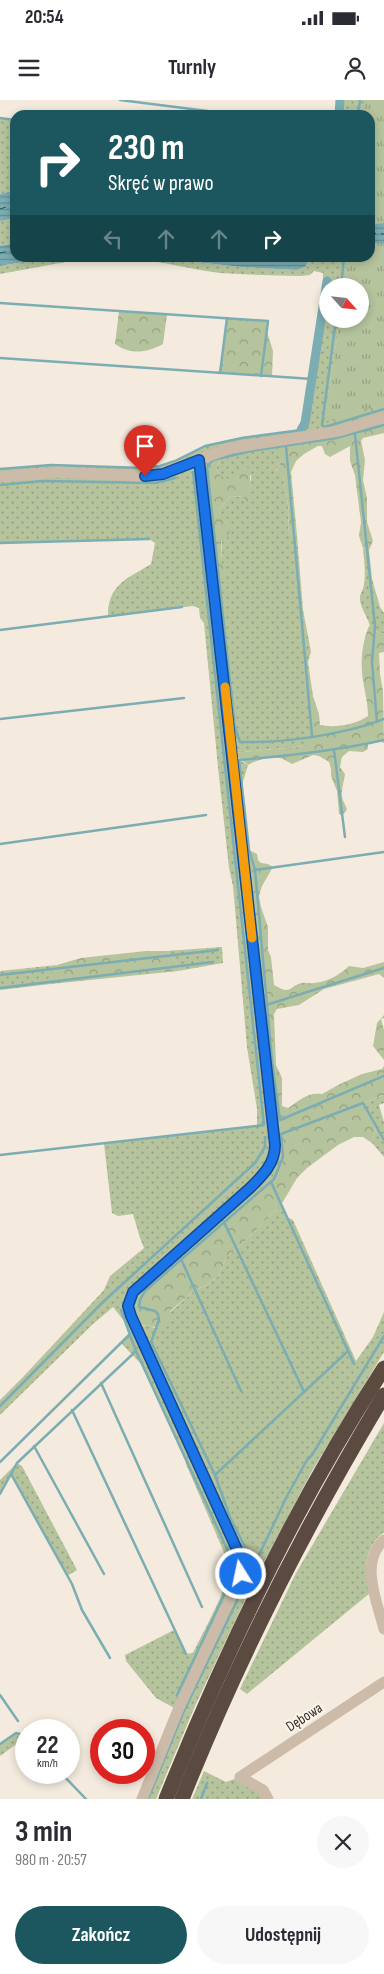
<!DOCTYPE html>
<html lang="pl">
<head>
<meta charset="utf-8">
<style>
  :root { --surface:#fff; --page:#f7f7f7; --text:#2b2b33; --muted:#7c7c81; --accent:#1c565e }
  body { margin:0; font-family:"Sofia Sans Condensed",sans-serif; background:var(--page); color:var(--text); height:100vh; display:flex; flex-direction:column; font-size:19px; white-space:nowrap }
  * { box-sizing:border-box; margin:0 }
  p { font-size:16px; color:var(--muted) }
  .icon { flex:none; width:28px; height:28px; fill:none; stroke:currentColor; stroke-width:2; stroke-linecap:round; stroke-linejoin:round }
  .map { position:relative; height:1699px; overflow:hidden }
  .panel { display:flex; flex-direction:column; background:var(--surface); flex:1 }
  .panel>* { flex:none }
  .guide { position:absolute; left:10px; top:10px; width:365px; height:152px; border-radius:15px; box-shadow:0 2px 8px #0003; background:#1c565e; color:#fff; overflow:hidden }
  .needle { width:32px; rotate:117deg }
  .tools { position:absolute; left:319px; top:178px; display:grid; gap:10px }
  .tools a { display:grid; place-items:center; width:50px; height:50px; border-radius:50%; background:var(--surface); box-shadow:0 2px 8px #0003; font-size:25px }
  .speed { position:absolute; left:15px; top:1619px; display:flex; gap:10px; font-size:25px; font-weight:700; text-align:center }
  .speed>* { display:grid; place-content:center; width:65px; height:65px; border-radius:50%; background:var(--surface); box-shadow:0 2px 8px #0003; line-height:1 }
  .speed small { font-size:12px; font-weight:400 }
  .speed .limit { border:8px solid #d22; background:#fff; color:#111 }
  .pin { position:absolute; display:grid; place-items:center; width:42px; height:42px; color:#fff; margin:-51px -21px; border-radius:50% 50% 50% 0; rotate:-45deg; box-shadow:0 0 5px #0007 }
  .pin .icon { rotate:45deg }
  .me { position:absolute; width:55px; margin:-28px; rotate:350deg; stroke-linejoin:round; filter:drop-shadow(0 0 4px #0008) }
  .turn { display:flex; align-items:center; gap:18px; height:105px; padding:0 15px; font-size:22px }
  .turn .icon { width:65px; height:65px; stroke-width:2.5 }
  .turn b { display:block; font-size:35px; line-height:42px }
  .lanes { display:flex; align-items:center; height:48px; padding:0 15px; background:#0003; justify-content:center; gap:25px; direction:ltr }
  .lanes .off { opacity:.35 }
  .round { display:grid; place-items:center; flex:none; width:52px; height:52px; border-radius:26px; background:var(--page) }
  .head { display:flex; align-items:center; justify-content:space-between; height:85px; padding:0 15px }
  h1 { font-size:30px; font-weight:700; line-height:38px }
  .button { display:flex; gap:10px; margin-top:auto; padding:10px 15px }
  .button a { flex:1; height:58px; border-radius:30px; background:var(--accent); color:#fff; font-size:20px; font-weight:700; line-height:58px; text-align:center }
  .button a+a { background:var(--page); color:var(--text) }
  .status { display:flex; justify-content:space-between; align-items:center; height:35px; padding:0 25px; background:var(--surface); direction:ltr }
  .status svg { height:14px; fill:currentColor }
  header { display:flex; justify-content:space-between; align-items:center; height:65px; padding:0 15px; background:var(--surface); font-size:22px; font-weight:700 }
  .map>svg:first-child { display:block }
  .grass { fill:url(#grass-dots); fill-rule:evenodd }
  .forest { fill:url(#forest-crowns) }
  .park { fill:url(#park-tufts) }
  .water { fill:url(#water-rules) }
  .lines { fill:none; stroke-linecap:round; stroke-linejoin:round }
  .stream { stroke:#7badb3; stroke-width:2.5 }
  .canal { stroke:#7badb3; stroke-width:9 }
  .ferry { stroke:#1c565e; stroke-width:1; stroke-dasharray:6 5; stroke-linecap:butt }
  .minor { stroke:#cdbba9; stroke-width:11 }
  .highway { stroke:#5b4a40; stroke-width:15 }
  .route-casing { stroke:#114b97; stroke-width:12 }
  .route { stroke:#1a73e8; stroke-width:9 }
  .slow { stroke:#f59e0b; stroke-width:9 }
  .labels { text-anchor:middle; stroke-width:4; stroke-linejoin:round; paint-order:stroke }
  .street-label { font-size:15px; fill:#3a2f29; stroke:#fbf5eb }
</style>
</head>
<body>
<div class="status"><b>20:54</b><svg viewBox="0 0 49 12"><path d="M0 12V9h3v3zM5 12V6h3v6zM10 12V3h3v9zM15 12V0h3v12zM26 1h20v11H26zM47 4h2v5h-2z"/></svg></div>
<header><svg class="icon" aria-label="menu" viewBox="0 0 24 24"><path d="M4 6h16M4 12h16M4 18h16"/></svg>Turnly<svg class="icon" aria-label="person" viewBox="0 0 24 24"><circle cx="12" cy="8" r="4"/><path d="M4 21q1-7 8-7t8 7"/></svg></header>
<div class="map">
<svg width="384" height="1699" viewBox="0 0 384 1699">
  <defs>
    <pattern id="grass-dots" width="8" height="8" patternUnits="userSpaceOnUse" patternTransform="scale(1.25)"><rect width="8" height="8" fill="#b5c49d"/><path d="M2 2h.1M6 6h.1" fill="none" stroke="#94a080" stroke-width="1.8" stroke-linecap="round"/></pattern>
    <pattern id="forest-crowns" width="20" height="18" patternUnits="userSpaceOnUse" patternTransform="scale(1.25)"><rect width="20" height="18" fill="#b5c49d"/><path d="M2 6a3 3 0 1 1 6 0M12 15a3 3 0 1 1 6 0" fill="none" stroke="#94a080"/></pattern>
    <pattern id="park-tufts" width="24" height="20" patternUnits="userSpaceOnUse" patternTransform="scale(1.25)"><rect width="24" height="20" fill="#b5c49d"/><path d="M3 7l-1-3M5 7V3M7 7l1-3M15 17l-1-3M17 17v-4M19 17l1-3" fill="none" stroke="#94a080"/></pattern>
    <pattern id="water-rules" width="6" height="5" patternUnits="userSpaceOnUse" patternTransform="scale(1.25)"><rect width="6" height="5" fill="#7badb3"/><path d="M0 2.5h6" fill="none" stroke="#668d92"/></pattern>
  </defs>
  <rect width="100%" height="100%" fill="#f4ebde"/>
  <g class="grass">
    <path d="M 340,0 L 384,0 L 370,15 L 339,15 Z"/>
    <path d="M 0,18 L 15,20 L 15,90 L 0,94 Z"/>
    <path d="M 15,118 L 15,143 L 0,146 L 0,121 Z"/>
    <path d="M 46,158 L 88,158 L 0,174 L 0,166 Z"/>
    <path d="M 124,158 L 180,158 L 187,161 L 242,167 L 297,170 L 305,167 L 310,158 L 349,158 L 345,186 L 328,186 L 328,219 L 340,219 L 324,322 L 327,333 L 281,361 L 276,371 L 283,374 L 289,411 L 288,428 L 291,434 L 297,435 L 303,510 L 311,552 L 308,562 L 313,596 L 309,599 L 312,636 L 305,646 L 232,653 L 239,660 L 248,665 L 242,685 L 249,750 L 243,752 L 275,1051 L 142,1226 L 151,1226 L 156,1229 L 170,1212 L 195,1190 L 207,1185 L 219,1175 L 227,1156 L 237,1149 L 281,1105 L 287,1117 L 293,1120 L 356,1261 L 373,1237 L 384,1212 L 384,1252 L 312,1371 L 254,1481 L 195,1606 L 156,1699 L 142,1699 L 178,1610 L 156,1598 L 126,1561 L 125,1555 L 174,1530 L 186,1554 L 193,1553 C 202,1534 231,1484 229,1464 L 186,1364 L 185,1356 L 142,1265 L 121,1243 L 129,1235 L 124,1221 L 113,1207 L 93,1224 L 0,1315 L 0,1300 L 23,1277 L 104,1190 L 110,1176 L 144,1148 L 140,1138 L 133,1114 L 118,1116 L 112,1113 L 104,1044 L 257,1026 L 257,1009 L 247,947 L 233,786 L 229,768 L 218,667 L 204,523 L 200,518 L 199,508 L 193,506 L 108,516 C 108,484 127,479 151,464 L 155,443 L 149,439 L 0,443 L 0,369 L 51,365 L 144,368 L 160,366 L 175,361 L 205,346 L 242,337 L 301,330 L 305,323 L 325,193 L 323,190 L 323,173 L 314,171 L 310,175 L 301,176 C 274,175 247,175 220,173 C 188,169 157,160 124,158 ZM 221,359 L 216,367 L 219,374 L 226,381 L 230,377 L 251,375 L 251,384 L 244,397 L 231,396 L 219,409 L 221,415 L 222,463 L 199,360 Z"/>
    <path d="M 363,448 L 369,450 L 372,479 L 380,507 L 384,513 L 384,534 L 375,531 L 375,526 L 370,526 C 367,515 359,507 360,496 C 361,492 364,488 364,484 C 366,473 364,460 363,448 Z"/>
    <path d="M 222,847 L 223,863 L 178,871 L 180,866 L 166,851 Z"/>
    <path d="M 57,865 L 47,882 L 51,884 L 0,890 L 0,871 Z"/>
    <path d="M 384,995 L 384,1003 L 379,1005 L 384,1022 L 384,1057 L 372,1043 L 376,1028 L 363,1003 Z"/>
    <path d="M 384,1323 L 384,1432 C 363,1449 364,1469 370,1493 L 247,1594 L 240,1589 L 296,1473 Z"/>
    <path d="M 17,1363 L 22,1366 L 77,1470 L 67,1476 L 11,1374 L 0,1394 L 0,1380 Z"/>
    <path d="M 16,1633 L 20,1634 L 26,1639 L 26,1648 L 18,1643 L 0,1656 L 0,1644 Z"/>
    <path d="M 204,1671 L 226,1682 L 240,1677 L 260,1694 L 263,1699 L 192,1699 Z"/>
  </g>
  <g class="forest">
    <path d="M 384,144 L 384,333 L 363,338 L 361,341 L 365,360 L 363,380 L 367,398 L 367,422 L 373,441 L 369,450 L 363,448 L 359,436 L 361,422 L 355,375 L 350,361 L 350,346 L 330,357 L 325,354 L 322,346 L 318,346 L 304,354 L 296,361 L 291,372 L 297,435 L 291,434 L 288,428 L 289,411 L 283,375 L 276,372 L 281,361 L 282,340 L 327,333 L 324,322 L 340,219 L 360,219 L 360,186 L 345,186 L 349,158 L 370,158 Z"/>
    <path d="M 119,211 L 167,214 L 163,244 C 146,253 131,255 115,244 Z"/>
    <path d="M 227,218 L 268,221 L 267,232 L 273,251 L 272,276 L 220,273 Z"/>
    <path d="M 215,353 L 221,359 L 216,367 L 219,374 L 226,380 L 245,365 L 249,369 L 251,384 L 248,390 L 254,396 L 251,404 L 246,404 L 244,397 L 231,396 L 219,409 L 221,415 L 227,418 L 230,430 L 227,438 L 221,442 L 222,463 L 226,472 L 220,478 L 213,480 L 199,360 Z"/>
    <path d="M 369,526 L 375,526 L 375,531 L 384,534 L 384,552 L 379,553 L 380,574 L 383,591 L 384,643 L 379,641 L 368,644 L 368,649 L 363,652 L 349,651 L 342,657 L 340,667 L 345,674 C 344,682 341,689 342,697 C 343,702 346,705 347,710 L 342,715 L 339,714 L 337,691 L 331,676 L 331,669 L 329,662 L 319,656 L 313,655 L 292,664 C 288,662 284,659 280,658 C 270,656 256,660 248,665 L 232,653 L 305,646 L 302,638 L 312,636 L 309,599 L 313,596 L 319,614 L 320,625 C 335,628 355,625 368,616 C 368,604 365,593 363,581 C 360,562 362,543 369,526 Z"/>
    <path d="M 249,750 L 257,754 L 258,760 L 261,763 L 268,764 L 273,767 L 262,786 L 259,796 L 261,807 L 268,827 L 268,850 L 271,857 L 274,885 C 293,896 288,886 302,883 C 306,882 310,884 314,883 C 327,882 340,875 349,866 L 363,868 L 384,862 L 384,878 L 379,874 L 324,889 L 299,905 L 277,909 L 274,914 L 276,965 L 282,978 L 282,1006 L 288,1008 C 300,1000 307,992 322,994 L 338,985 L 362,974 L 382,969 L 384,966 L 384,995 L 363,1003 L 376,1028 L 372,1043 L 363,1037 L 354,1037 L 338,1045 L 307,1068 L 297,1078 L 281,1105 L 237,1149 L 227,1156 L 219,1175 L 207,1185 L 195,1190 L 170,1211 L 173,1219 L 163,1230 L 151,1226 L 135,1225 L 129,1201 L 272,1061 L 243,752 Z"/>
    <path d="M 146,851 L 166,851 L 180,866 L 178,871 L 51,884 L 46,882 L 57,865 L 81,858 Z"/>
    <path d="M 384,915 L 384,918 L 381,919 L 384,930 L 384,960 L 373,946 L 377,923 Z"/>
  </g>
  <path class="park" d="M 365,0 L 384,0 L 384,303 L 324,322 L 340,219 L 360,219 L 360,186 L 345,186 L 349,158 L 370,158 L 370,15 L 363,15 Z"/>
  <g class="water">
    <path d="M 15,90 L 15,118 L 0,121 L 0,94 Z"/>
    <path d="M 384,123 L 384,144 L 370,143 L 370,125 Z"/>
    <path d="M 15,143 L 15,158 L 46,158 L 0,166 L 0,146 Z"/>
    <path d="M 180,158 L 310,158 L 305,167 L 297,170 L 242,167 L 187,161 Z"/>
  </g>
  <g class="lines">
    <g class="stream">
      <path d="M 120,0 L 239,15"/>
      <path d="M 358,15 L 360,0"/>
      <path d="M 0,18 L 15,20"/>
      <path d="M 341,186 L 344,158"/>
      <path d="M 0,203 L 268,221 L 261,276"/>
      <path d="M 336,219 L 322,325 L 325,327 L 384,309"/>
      <path d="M 0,258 L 312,279"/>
      <path d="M 220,273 L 227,218"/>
      <path d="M 384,325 L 336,338 L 251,351 L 213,360 L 207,367 L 235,628 L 240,642 C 283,643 344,635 384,619"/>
      <path d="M 355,334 L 375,526 L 372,562 L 377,622"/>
      <path d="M 286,346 L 312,636"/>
      <path d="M 0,369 L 51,365 L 144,368 L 160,366 L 175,361 L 205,346 L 242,338 L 301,330"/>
      <path d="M 0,385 L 43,381 L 156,383 L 175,378"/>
      <path d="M 0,443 L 149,439"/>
      <path d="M 0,530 L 182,507"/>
      <path d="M 0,619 L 184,598"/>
      <path d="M 384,640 C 336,651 288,656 239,660 L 249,750 L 255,770 L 272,961 L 280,1020 L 384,976"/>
      <path d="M 334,650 L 345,737"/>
      <path d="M 0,744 L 206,715"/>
      <path d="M 255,770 L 384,752"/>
      <path d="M 0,875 L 218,850"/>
      <path d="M 0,888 L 213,862"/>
      <path d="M 266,905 L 384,868"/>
      <path d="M 0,1055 L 264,1025 L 193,372"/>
      <path d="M 271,1082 L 354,1264"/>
      <path d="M 224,1122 L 304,1292"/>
      <path d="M 181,1159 L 241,1291"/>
      <path d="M 121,1210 L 136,1251 L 234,1464 L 232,1478 L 177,1595"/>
      <path d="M 101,1283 L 202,1507"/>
      <path d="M 0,1306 L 103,1202 L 255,1063 L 265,1047 L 265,1037"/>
      <path d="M 72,1310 L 186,1554"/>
      <path d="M 34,1346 L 104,1474"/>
      <path d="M 0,1362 L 129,1235"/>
      <path d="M 11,1374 L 72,1484 L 82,1510 L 110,1558"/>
      <path d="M 215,1375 L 348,1251"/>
      <path d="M 0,1394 L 17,1363 L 136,1251"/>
      <path d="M 254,1465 L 230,1417 L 215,1375 L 151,1242 L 159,1220 L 158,1214 L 155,1211 L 139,1207 L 140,1200 L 145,1191 L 274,1079 L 283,1057 L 281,1034 L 363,1003 L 384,1040"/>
      <path d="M 251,1472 L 287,1396 L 307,1360 L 312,1355 L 384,1236"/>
      <path d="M 0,1595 L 18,1621"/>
      <path d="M 0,1644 L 16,1633 L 20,1634 L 26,1639"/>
      <path d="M 60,1672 L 86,1699"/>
      <path d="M 148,1699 L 183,1613 L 245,1484"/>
      <path d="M 201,1699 L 207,1683"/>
    </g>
    <g class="canal">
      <path d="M 339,15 L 340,0"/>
      <path d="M 301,330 L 305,323 L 327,181"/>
    </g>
    <g class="ferry">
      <path d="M 0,109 L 15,104"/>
      <path d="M 370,133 L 384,134"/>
      <path d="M 0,153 L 15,150"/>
    </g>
    <g class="minor">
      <path d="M 0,377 L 58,372 L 135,376 L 158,374 L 231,348 L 339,331 L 384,317"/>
      <path d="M 384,1440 C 359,1462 377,1501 384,1529"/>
      <path d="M 142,1699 L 178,1610 L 239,1480 L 242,1467 L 239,1454 L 131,1216 L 128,1206 L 133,1192 L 259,1080 L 269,1067 L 275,1051 L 199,360"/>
      <path d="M 268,1699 L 263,1690 L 240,1677 L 384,1582"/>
    </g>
    <g class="highway">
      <path d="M 166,1699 C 226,1550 296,1403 384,1268"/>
      <path d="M 182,1699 C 238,1558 306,1425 384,1295"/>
    </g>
  </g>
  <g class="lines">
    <defs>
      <path id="route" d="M 145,376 L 163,374 L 199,360 L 275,1045 C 275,1064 262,1076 250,1088 L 133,1192 L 128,1206 L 131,1216 L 239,1454 L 242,1467 L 241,1474"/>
    </defs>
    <use href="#route" class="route-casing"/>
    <use href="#route" class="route"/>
    <path class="slow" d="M 225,587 L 252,838"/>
  </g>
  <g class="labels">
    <g class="street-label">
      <text transform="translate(304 1617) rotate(-33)" y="5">Dębowa</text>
    </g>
  </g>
</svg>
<div class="tools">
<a><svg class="needle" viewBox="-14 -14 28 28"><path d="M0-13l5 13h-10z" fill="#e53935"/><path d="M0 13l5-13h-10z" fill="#7c7c81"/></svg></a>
</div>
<div class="speed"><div>22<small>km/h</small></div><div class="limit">30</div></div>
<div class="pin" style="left:145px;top:376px;background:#d93025"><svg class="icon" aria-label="arrive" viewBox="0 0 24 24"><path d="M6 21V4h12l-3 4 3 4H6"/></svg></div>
<svg class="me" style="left:241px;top:1474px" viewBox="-20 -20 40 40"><circle r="17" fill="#1a73e8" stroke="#fff" stroke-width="3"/><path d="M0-11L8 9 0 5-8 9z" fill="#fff"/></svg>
<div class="guide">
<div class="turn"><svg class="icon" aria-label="right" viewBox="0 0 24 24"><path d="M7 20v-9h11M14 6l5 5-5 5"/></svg><div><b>230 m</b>Skręć w prawo</div></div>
<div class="lanes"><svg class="icon off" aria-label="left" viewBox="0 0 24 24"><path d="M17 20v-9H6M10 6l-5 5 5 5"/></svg><svg class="icon off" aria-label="ahead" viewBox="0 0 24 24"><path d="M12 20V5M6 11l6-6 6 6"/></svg><svg class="icon off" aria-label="ahead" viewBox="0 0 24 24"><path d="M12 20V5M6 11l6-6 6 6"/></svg><svg class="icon" aria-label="right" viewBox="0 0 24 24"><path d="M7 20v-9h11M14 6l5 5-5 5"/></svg></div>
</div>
</div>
<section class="panel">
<div class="head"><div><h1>3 min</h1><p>980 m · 20:57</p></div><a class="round"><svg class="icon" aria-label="close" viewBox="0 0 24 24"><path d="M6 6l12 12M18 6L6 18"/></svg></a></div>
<div class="button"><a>Zakończ</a><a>Udostępnij</a></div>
</section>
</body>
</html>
